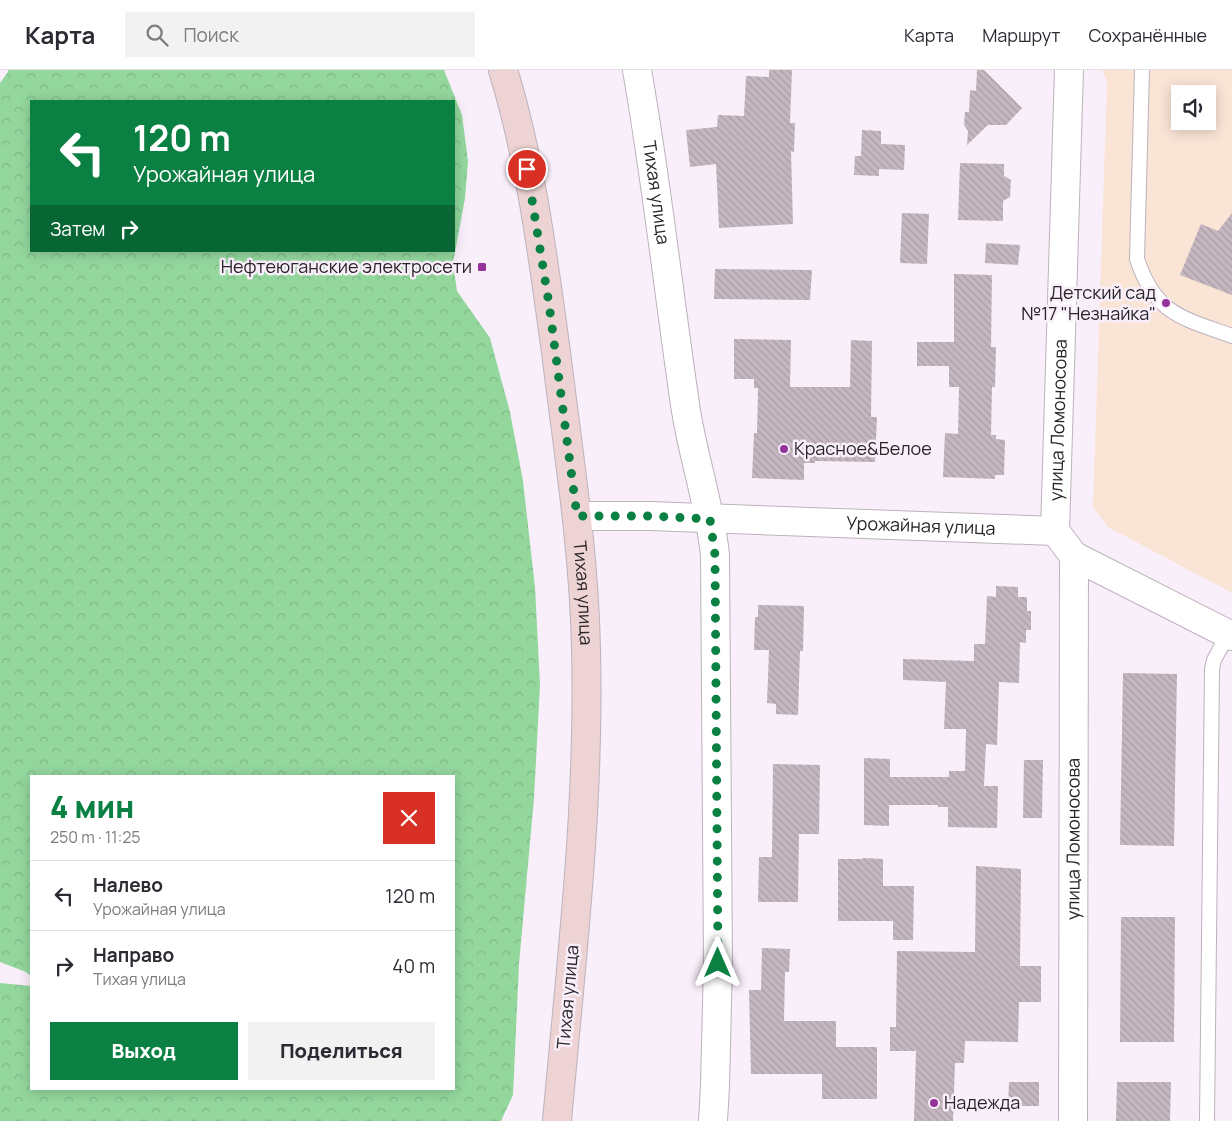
<!DOCTYPE html>
<html lang="ru">
<head>
<meta charset="utf-8">
<style>
  :root { --surface:#fff; --page:#f2f2f3; --text:#2b2b33; --muted:#7c7c81; --line:#e1e1e2; --accent:#0b8043 }
  body { margin:0; font-family:Manrope,sans-serif; background:var(--page); color:var(--text); height:100vh; display:flex; flex-direction:column; font-size:19px; white-space:nowrap }
  * { box-sizing:border-box; margin:0 }
  p { font-size:16px; color:var(--muted) }
  .icon { flex:none; width:28px; height:28px; fill:none; stroke:currentColor; stroke-width:2; stroke-linecap:round; stroke-linejoin:round }
  .map { position:relative; flex:1; overflow:hidden }
  .drawer { position:absolute; left:30px; top:705px; width:425px; height:315px; display:flex; flex-direction:column; background:var(--surface); border-radius:0px; box-shadow:0 2px 12px #0003 }
  .drawer>* { flex:none }
  .hud { position:absolute; left:30px; top:30px; width:425px; height:152px; border-radius:0px; box-shadow:0 2px 12px #0003; background:#0b8043; color:#fff; overflow:hidden }
  .controls { position:absolute; left:1171px; top:15px; display:grid; gap:10px }
  .controls a { display:grid; place-items:center; width:45px; height:45px; border-radius:0px; background:var(--surface); box-shadow:0 2px 12px #0003; font-size:25px }
  .pin { position:absolute; display:grid; place-items:center; width:42px; height:42px; color:#fff; margin:-21px; border:2px solid #fff; border-radius:50%; box-shadow:0 1px 5px #0007 }
  .me { position:absolute; width:55px; margin:-28px; rotate:0deg; stroke-linejoin:round; filter:drop-shadow(0 0 4px #0008) }
  .turn { display:flex; align-items:center; gap:18px; height:105px; padding:0 20px; font-size:22px }
  .turn .icon { width:65px; height:65px; stroke-width:2.5 }
  .turn b { display:block; font-size:35px; line-height:42px }
  .then { display:flex; align-items:center; height:48px; padding:0 20px; background:#0003; gap:10px; font-size:19px }
  .round { display:grid; place-items:center; flex:none; width:52px; height:52px; border-radius:0px; background:var(--page) }
  .headline { display:flex; align-items:center; justify-content:space-between; height:85px; padding:0 20px }
  h1 { font-size:30px; font-weight:800; line-height:38px; color:var(--accent) }
  .primary-button { display:flex; gap:10px; margin-top:auto; padding:10px 20px }
  .primary-button a { flex:1; height:58px; border-radius:0px; background:var(--accent); color:#fff; font-size:20px; font-weight:800; line-height:58px; text-align:center }
  .primary-button a+a { background:var(--page); color:var(--text) }
  ul { padding:0; list-style:none }
  li { display:flex; align-items:center; gap:15px; height:70px; padding:0 20px; border-top:1px solid var(--line) }
  li div { flex:1 }
  li b { display:block; font-size:19px }
  li em { font-style:normal }
  header { display:flex; align-items:center; gap:30px; box-sizing:border-box; height:70px; padding:0 25px; background:var(--surface); border-bottom:1px solid var(--line) }
  header strong { font-size:24px }
  nav { display:flex; gap:28px; margin-inline-start:auto; font-size:18px }
  .search { width:350px; height:45px; background:var(--page); display:flex; align-items:center; gap:12px; box-sizing:border-box; padding:0 18px; border-radius:0px; color:var(--muted); font-size:19px }
  .map>svg:first-child { display:block }
  .education { fill:#fae4d6; fill-rule:evenodd }
  .forest { fill:url(#forest-crowns); fill-rule:evenodd }
  .building { fill:url(#building-back-hatch) }
  .lines { fill:none; stroke-linecap:round; stroke-linejoin:round }
  .lane-casing { stroke:#bcb2bc; stroke-width:16 }
  .street-casing { stroke:#bcb2bc; stroke-width:30 }
  .secondary-casing { stroke:#bcb2bc; stroke-width:30 }
  .lane { stroke:#fff; stroke-width:14 }
  .street { stroke:#fff; stroke-width:28 }
  .secondary { stroke:#edd3d3; stroke-width:28 }
  .route { stroke:#0b8043; stroke-width:9; stroke-dasharray:0 16.2 }
  .poi-dot { fill:#94339b; stroke:#f9effa; stroke-width:2 }
  .labels { text-anchor:middle; stroke-width:5; stroke-linejoin:round; paint-order:stroke }
  .street-label { font-size:18px; fill:#292529; stroke:#f9effa }
  .poi-label { font-size:18px; fill:#292529; stroke:#f9effa; text-anchor:end }
</style>
</head>
<body>
<header>
<strong>Карта</strong>
<div class="search"><svg class="icon" aria-label="search" viewBox="0 0 24 24"><circle cx="10" cy="10" r="6"/><path d="M15 15l6 6"/></svg>Поиск</div>
<nav><a>Карта</a><a>Маршрут</a><a>Сохранённые</a></nav>
</header>
<div class="map">
<svg width="1232" height="1051" viewBox="0 0 1232 1051">
  <defs>
    <pattern id="forest-crowns" width="20" height="18" patternUnits="userSpaceOnUse" patternTransform="scale(1.25)"><rect width="20" height="18" fill="#93d79d"/><path d="M2 6a3 3 0 1 1 6 0M12 15a3 3 0 1 1 6 0" fill="none" stroke="#7fb887"/></pattern>
    <pattern id="building-back-hatch" width="6" height="6" patternUnits="userSpaceOnUse" patternTransform="scale(1.25)"><rect width="6" height="6" fill="#c5b7bf"/><path d="M-1 5l2 2M0 0l6 6M5-1l2 2" fill="none" stroke="#a99da4"/></pattern>
  </defs>
  <rect width="100%" height="100%" fill="#f9effa"/>
  <path class="education" d="M 1102,0 L 1232,0 L 1232,523 L 1108,457 L 1093,437 L 1107,12 ZM 1180,24 L 1208,24 L 1208,51 L 1180,51 Z"/>
  <path class="forest" d="M 8,0 L 444,0 L 462,45 L 468,91 L 465,128 L 453,193 L 457,221 L 490,268 L 510,342 L 523,411 L 535,517 L 540,615 L 534,728 L 519,894 L 513,1025 L 501,1051 L 0,1051 L 0,913 L 31,916 L 31,1019 L 454,1019 L 454,706 L 31,706 L 31,906 L 26,902 L 0,892 L 0,13 L 8,2 ZM 31,31 L 454,31 L 454,181 L 31,181 Z"/>
  <g class="building">
    <path d="M 769,0 L 792,0 L 790,53 L 795,53 L 794,82 L 791,81 L 793,154 L 719,158 L 716,94 L 690,97 L 686,60 L 717,57 L 718,45 L 744,46 L 746,6 L 769,7 Z"/>
    <path d="M 977,0 L 984,0 L 1022,38 L 1006,55 L 988,55 L 967,75 L 968,61 L 964,55 L 965,42 L 969,42 L 970,20 L 976,21 Z"/>
    <path d="M 862,60 L 881,61 L 881,74 L 905,75 L 904,100 L 879,99 L 879,106 L 854,105 L 855,86 L 861,86 Z"/>
    <path d="M 960,93 L 1004,94 L 1004,106 L 1011,110 L 1010,127 L 1003,131 L 1003,151 L 958,150 Z"/>
    <path d="M 902,143 L 929,144 L 927,194 L 900,193 Z"/>
    <path d="M 1232,143 L 1232,225 L 1180,205 L 1201,154 L 1218,161 Z"/>
    <path d="M 986,173 L 1020,175 L 1018,195 L 985,193 Z"/>
    <path d="M 715,199 L 812,200 L 810,230 L 714,229 Z"/>
    <path d="M 954,204 L 992,205 L 991,277 L 996,277 L 995,317 L 992,317 L 991,365 L 996,365 L 996,369 L 1005,370 L 1004,405 L 995,405 L 995,409 L 943,407 L 945,363 L 958,364 L 959,317 L 949,317 L 949,296 L 917,296 L 917,272 L 954,272 Z"/>
    <path d="M 734,269 L 791,270 L 790,317 L 850,317 L 851,270 L 872,271 L 871,347 L 877,347 L 875,392 L 815,391 L 815,393 L 804,393 L 804,410 L 752,408 L 754,363 L 757,363 L 758,318 L 754,318 L 754,309 L 734,309 Z"/>
    <path d="M 996,516 L 1018,517 L 1018,527 L 1027,527 L 1027,541 L 1031,541 L 1031,560 L 1026,560 L 1026,573 L 1020,572 L 1019,613 L 999,612 L 997,675 L 986,674 L 984,716 L 998,716 L 997,758 L 948,757 L 948,737 L 938,737 L 938,735 L 889,735 L 889,756 L 864,755 L 864,688 L 890,689 L 890,707 L 949,707 L 949,701 L 965,701 L 966,659 L 944,659 L 946,612 L 903,610 L 903,589 L 974,591 L 974,574 L 985,574 L 987,526 L 996,527 Z"/>
    <path d="M 758,535 L 804,536 L 803,581 L 800,581 L 798,645 L 776,644 L 776,634 L 767,633 L 769,580 L 754,580 L 755,547 L 758,547 Z"/>
    <path d="M 1123,603 L 1177,604 L 1174,776 L 1120,775 Z"/>
    <path d="M 1024,690 L 1043,690 L 1042,748 L 1023,748 Z"/>
    <path d="M 773,694 L 820,695 L 819,764 L 799,764 L 798,832 L 758,832 L 759,787 L 772,787 Z"/>
    <path d="M 863,788 L 883,789 L 883,816 L 914,816 L 913,870 L 893,870 L 893,851 L 838,851 L 838,789 L 863,789 Z"/>
    <path d="M 976,796 L 1021,799 L 1020,896 L 1041,896 L 1041,932 L 1019,932 L 1018,972 L 965,971 L 964,993 L 955,993 L 953,1051 L 914,1051 L 916,981 L 890,981 L 890,957 L 896,957 L 897,881 L 975,882 Z"/>
    <path d="M 1121,847 L 1175,847 L 1174,972 L 1120,972 Z"/>
    <path d="M 762,878 L 790,879 L 789,902 L 785,902 L 784,951 L 836,951 L 836,977 L 877,977 L 877,1029 L 822,1029 L 822,1004 L 751,1004 L 749,920 L 761,920 Z"/>
    <path d="M 1009,1012 L 1039,1012 L 1039,1036 L 1008,1036 Z"/>
    <path d="M 1117,1012 L 1171,1012 L 1170,1051 L 1116,1051 Z"/>
  </g>
  <g class="lines">
    <defs>
      <g id="lane">
        <path d="M 1142,0 L 1137,189 C 1155,244 1182,248 1232,266"/>
        <path d="M 1207,1051 L 1212,599 L 1214,590 L 1228,564"/>
      </g>
      <g id="street">
        <path id="s1" d="M 637,0 C 657,113 669,227 686,341 C 694,390 710,436 715,485 L 718,893 L 715,1016 L 713,1051"/>
        <path id="s2" d="M 577,446 L 650,446 L 1055,461 L 1074,486 L 1232,566"/>
        <path id="s3" d="M 1055,461 L 1069,0"/>
        <path id="s4" d="M 1073,1051 L 1074,486"/>
      </g>
      <g id="secondary">
        <path id="s5" d="M 503,0 C 531,91 543,188 556,282 C 568,381 584,479 586,579 C 590,736 571,894 557,1051"/>
      </g>
    </defs>
    <use href="#lane" class="lane-casing"/>
    <use href="#street" class="street-casing"/>
    <use href="#secondary" class="secondary-casing"/>
    <use href="#lane" class="lane"/>
    <use href="#street" class="street"/>
    <use href="#secondary" class="secondary"/>
  </g>
  <g class="lines">
    <path class="route" d="M 527,99 L 549,234 L 577,446 L 650,446 L 710,449 L 715,485 L 718,893"/>
  </g>
  <g class="poi-dot">
    <rect x="477" y="192" width="10" height="10" rx="2.5"/>
    <circle cx="1166" cy="233" r="5"/>
    <circle cx="784" cy="379" r="5"/>
    <circle cx="934" cy="1033" r="5"/>
  </g>
  <g class="labels">
    <g class="street-label">
      <text dy="6" stroke="none"><textPath href="#s1" startOffset="124">Тихая улица</textPath></text>
      <text dy="6" stroke="none"><textPath href="#s3" startOffset="111">улица Ломоносова</textPath></text>
      <text dy="6" stroke="none"><textPath href="#s2" startOffset="344">Урожайная улица</textPath></text>
      <text dy="6" stroke="none"><textPath href="#s5" startOffset="530">Тихая улица</textPath></text>
      <text dy="6" stroke="none"><textPath href="#s4" startOffset="282">улица Ломоносова</textPath></text>
      <text transform="translate(568 927) rotate(-85)" y="6">Тихая улица</text>
    </g>
    <g class="poi-label">
      <text x="472" y="203">Нефтеюганские электросети</text>
      <text x="1156" y="229">Детский сад<tspan x="1156" dy="21">№17 "Незнайка"</tspan></text>
      <text x="794" y="385" text-anchor="start">Красное&amp;Белое</text>
      <text x="944" y="1039" text-anchor="start">Надежда</text>
    </g>
  </g>
</svg>
<div class="controls">
<a><svg class="icon" aria-label="sound" viewBox="0 0 24 24"><path d="M4 9h4l5-4v14l-5-4H4zM17 9q2 3 0 6"/></svg></a>
</div>
<div class="pin" style="left:527px;top:99px;background:#d93025"><svg class="icon" aria-label="arrive" viewBox="0 0 24 24"><path d="M6 21V4h12l-3 4 3 4H6"/></svg></div>
<svg class="me" style="left:718px;top:893px" viewBox="-20 -20 40 40"><path d="M0-17L14 15 0 8-14 15z" fill="#0b8043" stroke="#fff" stroke-width="4"/></svg>
<div class="hud">
<div class="turn"><svg class="icon" aria-label="left" viewBox="0 0 24 24"><path d="M17 20v-9H6M10 6l-5 5 5 5"/></svg><div><b>120 m</b>Урожайная улица</div></div>
<div class="then">Затем<svg class="icon" aria-label="right" viewBox="0 0 24 24"><path d="M7 20v-9h11M14 6l5 5-5 5"/></svg></div>
</div>
<section class="drawer">
<div class="headline"><div><h1>4 мин</h1><p>250 m · 11:25</p></div><a class="round" style="background:#d93025;color:#fff"><svg class="icon" aria-label="close" viewBox="0 0 24 24"><path d="M6 6l12 12M18 6L6 18"/></svg></a></div>
<ul>
<li><svg class="icon" aria-label="left" viewBox="0 0 24 24"><path d="M17 20v-9H6M10 6l-5 5 5 5"/></svg><div><b>Налево</b><p>Урожайная улица</p></div><em>120 m</em></li>
<li><svg class="icon" aria-label="right" viewBox="0 0 24 24"><path d="M7 20v-9h11M14 6l5 5-5 5"/></svg><div><b>Направо</b><p>Тихая улица</p></div><em>40 m</em></li>
</ul>
<div class="primary-button"><a>Выход</a><a>Поделиться</a></div>
</section>
</div>
</body>
</html>
